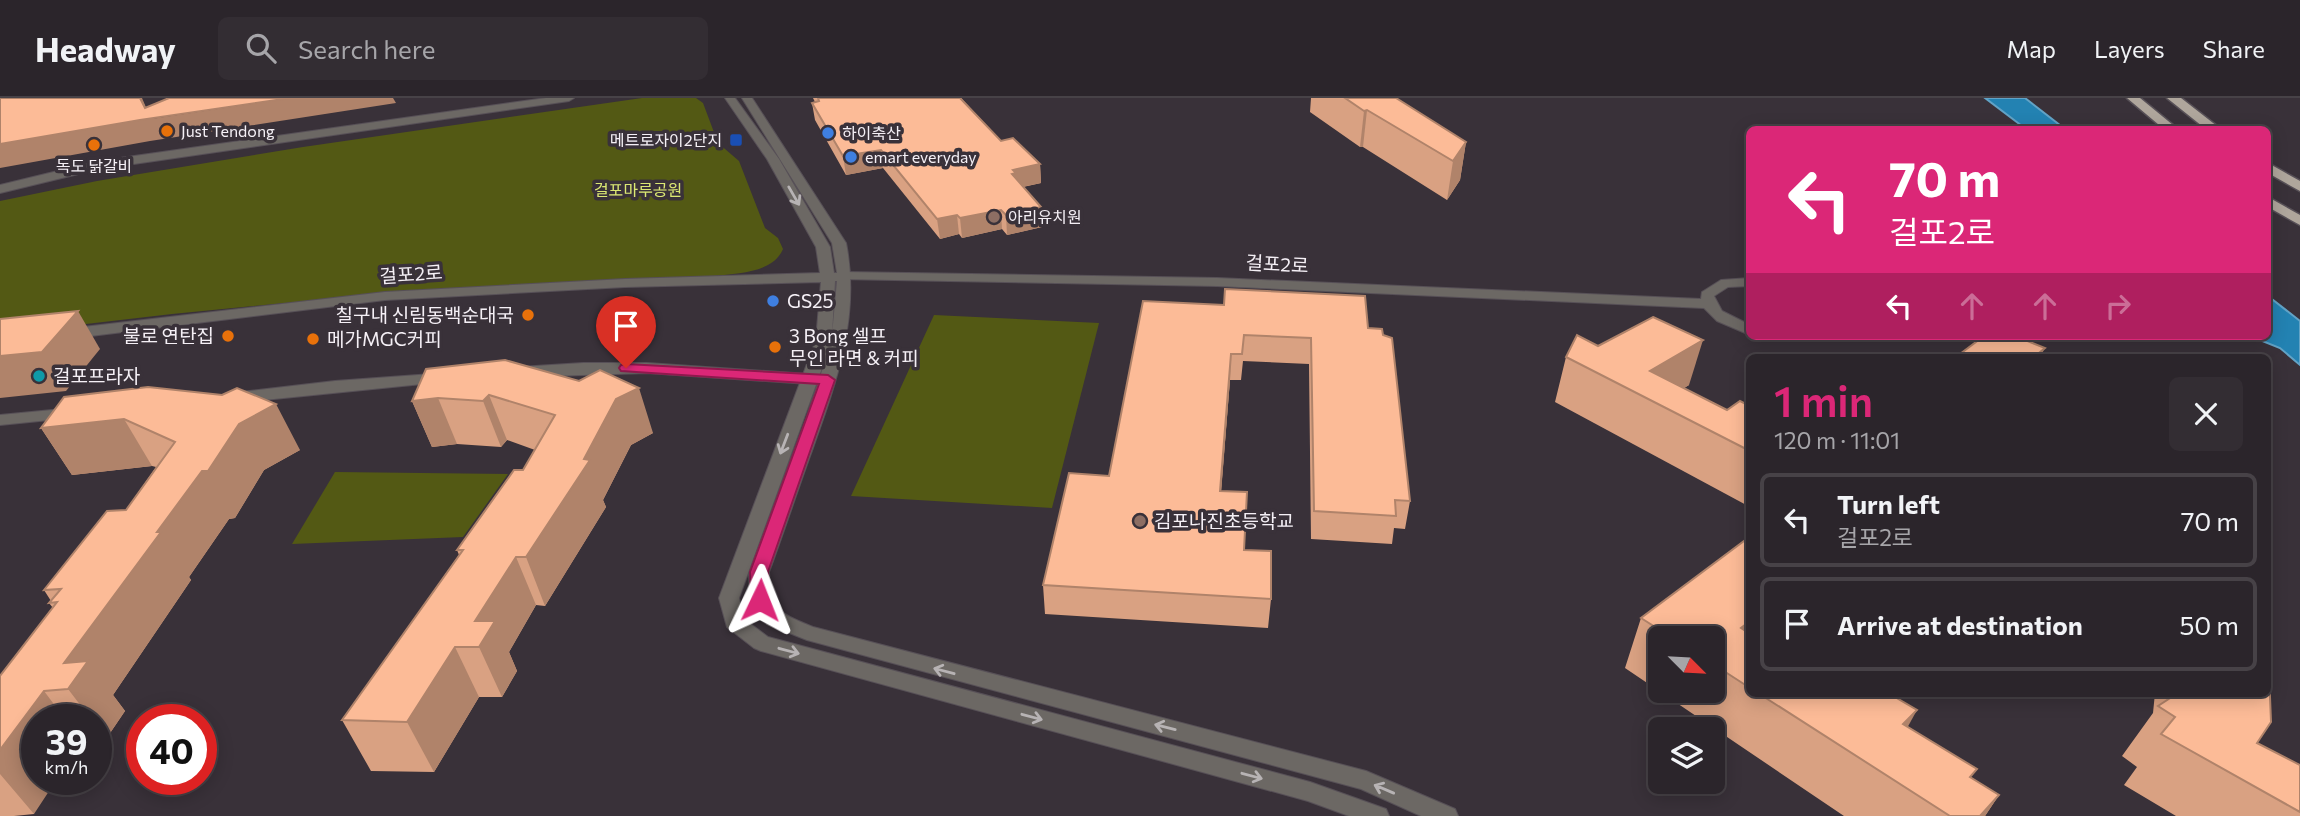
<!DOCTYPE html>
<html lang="en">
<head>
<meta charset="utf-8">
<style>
  :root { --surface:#2b252b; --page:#332d33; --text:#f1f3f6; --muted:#a6a5a9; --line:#474247; --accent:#db2777 }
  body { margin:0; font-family:Commissioner,"Noto Sans KR",sans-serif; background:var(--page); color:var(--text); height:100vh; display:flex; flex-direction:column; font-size:26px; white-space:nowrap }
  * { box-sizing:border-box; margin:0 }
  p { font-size:23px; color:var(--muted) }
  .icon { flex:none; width:38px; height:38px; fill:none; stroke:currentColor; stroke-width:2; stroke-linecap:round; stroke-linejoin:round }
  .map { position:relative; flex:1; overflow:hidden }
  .side { position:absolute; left:1746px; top:256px; width:525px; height:343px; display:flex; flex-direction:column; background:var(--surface); border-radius:10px; box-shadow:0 4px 18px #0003,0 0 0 2px var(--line) }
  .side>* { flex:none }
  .guide { position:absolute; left:1746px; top:28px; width:525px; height:214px; border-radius:10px; box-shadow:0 4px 18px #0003,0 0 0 2px var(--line); background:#db2777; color:#fff; overflow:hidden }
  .needle { width:46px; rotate:114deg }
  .buttons { position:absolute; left:1648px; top:528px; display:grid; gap:14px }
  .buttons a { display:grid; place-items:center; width:77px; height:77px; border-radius:10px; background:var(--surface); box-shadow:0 4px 18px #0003,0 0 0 2px var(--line); font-size:35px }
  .speed { position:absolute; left:21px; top:606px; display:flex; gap:14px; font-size:35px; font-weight:700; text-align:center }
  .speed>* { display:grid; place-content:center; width:91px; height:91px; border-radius:50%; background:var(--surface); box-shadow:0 4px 18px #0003,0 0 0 2px var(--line); line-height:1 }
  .speed small { font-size:18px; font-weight:400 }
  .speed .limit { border:10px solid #d22; background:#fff; color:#111 }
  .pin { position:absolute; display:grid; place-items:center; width:60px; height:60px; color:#fff; margin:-72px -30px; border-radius:50% 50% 50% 0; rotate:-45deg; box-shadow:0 0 7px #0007 }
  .pin .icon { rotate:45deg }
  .me { position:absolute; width:77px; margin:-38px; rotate:2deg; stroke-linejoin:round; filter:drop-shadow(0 0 5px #0008) }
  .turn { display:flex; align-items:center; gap:24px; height:147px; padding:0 28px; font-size:32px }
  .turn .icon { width:91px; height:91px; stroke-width:2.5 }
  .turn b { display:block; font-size:49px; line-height:60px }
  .lanes { display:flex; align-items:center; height:66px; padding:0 28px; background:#0003; justify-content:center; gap:35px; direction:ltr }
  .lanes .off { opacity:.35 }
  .round { display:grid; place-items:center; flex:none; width:74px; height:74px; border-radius:10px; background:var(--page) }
  .overview { display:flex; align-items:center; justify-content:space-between; height:119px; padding:0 28px }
  h1 { font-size:42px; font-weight:600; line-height:52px; color:var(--accent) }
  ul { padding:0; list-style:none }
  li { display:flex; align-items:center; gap:21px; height:94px; margin:0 14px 10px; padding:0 14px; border:4px solid var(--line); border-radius:10px }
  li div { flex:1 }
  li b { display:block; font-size:26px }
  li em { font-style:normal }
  header { display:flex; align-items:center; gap:42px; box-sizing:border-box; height:98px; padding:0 35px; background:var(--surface); border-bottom:2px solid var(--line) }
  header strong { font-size:33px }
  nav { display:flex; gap:38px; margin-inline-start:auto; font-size:24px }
  .search { width:490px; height:63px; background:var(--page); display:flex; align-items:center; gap:18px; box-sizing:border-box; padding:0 24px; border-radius:10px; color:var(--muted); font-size:26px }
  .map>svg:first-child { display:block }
  .green { fill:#535914 }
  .water { fill:#2382b2; stroke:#62a3c6; stroke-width:2 }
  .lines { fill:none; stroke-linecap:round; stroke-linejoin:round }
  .minor-casing { stroke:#575057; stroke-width:2 }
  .tertiary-casing { stroke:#575057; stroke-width:2 }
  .trunk-casing { stroke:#575057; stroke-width:3 }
  .minor { fill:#6c6864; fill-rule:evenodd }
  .tertiary { fill:#6c6864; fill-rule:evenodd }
  .trunk { fill:#afa69c; fill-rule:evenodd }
  .wall { fill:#d9a182; fill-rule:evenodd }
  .shaded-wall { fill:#b0836a }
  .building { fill:#fcbb97; stroke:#b0836a; stroke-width:2 }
  .oneway { stroke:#b7b3b4 }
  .route { fill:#db2777; stroke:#8e194d; stroke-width:2 }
  .food-dot { fill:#e8710a; stroke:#393139; stroke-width:2.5 }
  .shop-dot { fill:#3f7fe0; stroke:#393139; stroke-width:2.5 }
  .transit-dot { fill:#1a4fb4; stroke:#393139; stroke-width:2.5 }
  .education-dot { fill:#8d6e63; stroke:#393139; stroke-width:2.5 }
  .culture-dot { fill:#0f9aa8; stroke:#393139; stroke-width:2.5 }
  .labels { text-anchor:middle; stroke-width:7; stroke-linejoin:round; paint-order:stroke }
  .far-poi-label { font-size:16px; fill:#f5f0f6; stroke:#393139; text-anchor:start }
  .far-park-label { font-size:16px; fill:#dbe873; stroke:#393139 }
  .street-label { font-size:19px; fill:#f5f0f6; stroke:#393139 }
  .poi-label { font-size:19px; fill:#f5f0f6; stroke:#393139; text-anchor:start }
</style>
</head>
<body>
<header>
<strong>Headway</strong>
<div class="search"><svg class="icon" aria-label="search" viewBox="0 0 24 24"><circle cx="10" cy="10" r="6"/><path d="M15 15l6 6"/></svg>Search here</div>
<nav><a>Map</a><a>Layers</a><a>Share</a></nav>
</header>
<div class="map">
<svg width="2300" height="718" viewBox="0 0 2300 718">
  <rect width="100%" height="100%" fill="#393139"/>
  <g class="green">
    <path d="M 642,0 L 696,0 L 703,5 L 718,45 L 739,63 L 765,130 L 778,140 L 783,151 C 773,175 738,175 715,178 L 389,195 L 172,216 L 0,236 L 0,103 L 97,83 L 303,49 Z"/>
    <path d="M 934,217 L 1099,225 L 1052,410 L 851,398 Z"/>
    <path d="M 335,374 L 508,376 L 463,439 L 292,446 Z"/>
  </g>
  <g class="water">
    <path d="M 1985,0 L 2025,0 L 2065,31 L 2026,31 Z"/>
    <path d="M 2268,198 L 2300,223 L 2300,267 L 2280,250 L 2250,238 L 2268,238 Z"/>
  </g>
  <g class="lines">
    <defs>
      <g id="minor">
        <path d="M 844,174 L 1217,180 L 1701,201 L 1702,194 L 1721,182 L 1750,180 L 1750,188 L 1728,189 L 1714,198 L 1722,213 L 1750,227 L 1750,237 L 1717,223 L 1704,210 L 1217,188 L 839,181 L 839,175 Z"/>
        <path d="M 583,265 L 647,265 L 823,277 L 831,282 L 823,287 L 647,275 L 519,279 L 511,274 L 519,269 Z"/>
        <path d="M 446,275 L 452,277 L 454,280 L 452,283 L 233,305 L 225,300 L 233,295 L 335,283 Z"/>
        <path d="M 73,310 L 79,311 L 81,315 L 79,319 L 0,327 L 0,317 Z"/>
      </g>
      <g id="tertiary">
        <path d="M 546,0 L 574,0 L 569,3 L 99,71 L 0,95 L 0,87 L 99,63 Z"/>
        <path d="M 725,0 L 735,0 L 779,61 L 830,149 L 834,175 L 837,175 L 832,145 L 742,0 L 752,0 L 846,145 C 861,220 835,288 810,358 C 796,397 783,436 769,474 C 771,513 779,515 813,529 L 1366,673 L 1455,711 L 1458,718 L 1421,718 L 1361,691 L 807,542 L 767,526 L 750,501 L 749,474 L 807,319 L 830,248 L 739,500 L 744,521 L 768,539 L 1310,684 L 1386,711 L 1389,718 L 1349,718 L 1308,703 L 761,553 L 754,550 L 727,529 L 719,500 L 816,242 L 821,184 L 625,189 L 385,202 L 66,241 L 58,236 L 66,231 L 385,194 L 625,181 L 820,175 L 816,149 L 767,61 ZM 835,183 L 837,183 L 832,237 Z"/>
      </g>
      <g id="trunk">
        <path d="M 2127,0 L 2140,0 L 2179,32 L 2165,32 Z"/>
        <path d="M 2167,0 L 2181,0 L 2222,32 L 2207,32 Z"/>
        <path d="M 2268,65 L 2300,83 L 2300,93 L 2268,75 Z"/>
        <path d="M 2268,99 L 2300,117 L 2300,127 L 2268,109 Z"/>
      </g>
    </defs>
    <use href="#minor" class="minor-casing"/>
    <use href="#tertiary" class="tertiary-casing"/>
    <use href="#trunk" class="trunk-casing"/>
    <use href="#minor" class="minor"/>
    <use href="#tertiary" class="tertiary"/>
    <use href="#trunk" class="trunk"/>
  </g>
  <g class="wall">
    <path d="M 813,0 L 961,0 L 962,1 L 1001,43 L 1040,66 L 1041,85 L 1023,89 L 1042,129 L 1007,137 L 1002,131 L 962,140 L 959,136 L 940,141 L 883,70 L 846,77 L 815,22 L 812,5 L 815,4 Z"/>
    <path d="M 1311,0 L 1396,0 L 1466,44 L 1460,82 L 1447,102 L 1363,49 L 1360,49 L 1310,14 Z"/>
    <path d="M 1143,203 L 1368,230 L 1410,403 L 1405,431 L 1394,430 L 1392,446 L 1311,441 L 1309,266 L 1243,263 L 1241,282 L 1230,282 L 1221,393 L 1244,452 L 1271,501 L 1268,530 L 1045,516 L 1043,487 L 1109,378 Z"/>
    <path d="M 1598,248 L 1689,287 L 1684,290 L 1750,353 L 1750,409 L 1555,304 L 1566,259 Z"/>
    <path d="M 579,283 L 653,335 L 631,347 L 603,402 L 606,409 L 545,508 L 536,507 L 509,554 L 517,573 L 502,599 L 479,599 L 434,674 L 371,673 L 342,622 L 459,457 L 457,452 L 523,372 L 535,352 L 507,342 L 501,349 L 457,346 L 432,349 L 412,303 Z"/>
    <path d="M 64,299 L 300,352 L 264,372 L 235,420 L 229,421 L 189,479 L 191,482 L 113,597 L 125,613 L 106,641 L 96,642 L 96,621 L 37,621 L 34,716 L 14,718 L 0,718 L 0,578 L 53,510 L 49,505 L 51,503 L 44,492 L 126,412 L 156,369 L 152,368 L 72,377 L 41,330 Z"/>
    <path d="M 1750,447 L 1750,595 L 1847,595 L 1908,629 L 1971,680 L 1999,697 L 1985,718 L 1844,718 L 1625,570 L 1641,520 ZM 1661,541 L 1713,541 L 1713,593 L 1661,593 Z"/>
    <path d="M 2155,595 L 2268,595 L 2257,645 L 2300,667 L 2300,718 L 2176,718 L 2124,687 L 2137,669 L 2122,658 L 2153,615 Z"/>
  </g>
  <g class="shaded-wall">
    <path d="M 140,0 L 142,0 L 151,21 L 290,0 L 393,0 L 396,5 L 150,43 L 0,70 L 0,46 Z"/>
    <path d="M 1367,12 L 1363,49 L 1360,49 L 1364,13 Z"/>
    <path d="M 1466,44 L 1460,82 L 1447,102 L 1453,63 Z"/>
    <path d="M 881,52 L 883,70 L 846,77 L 843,58 Z"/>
    <path d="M 1040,66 L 1041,85 L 1017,90 L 1013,95 L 1013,72 Z"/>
    <path d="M 1041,109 L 1042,129 L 1007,137 L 1006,117 Z"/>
    <path d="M 1001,112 L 1002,131 L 962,140 L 960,120 Z"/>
    <path d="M 957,117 L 959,136 L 940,141 L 937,121 Z"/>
    <path d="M 78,213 L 100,251 L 66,293 L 0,300 L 0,258 Z"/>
    <path d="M 1703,242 L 1689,287 L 1658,306 L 1650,273 Z"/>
    <path d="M 2045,250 L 2040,259 L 2034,259 Z"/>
    <path d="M 1231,256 L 1230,282 L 1219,421 L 1220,393 Z"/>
    <path d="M 639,290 L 653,335 L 631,347 L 603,402 L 606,409 L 545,508 L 526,459 L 616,301 Z"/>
    <path d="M 489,297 L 507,342 L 501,349 L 483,303 Z"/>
    <path d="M 438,300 L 457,346 L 432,349 L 412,303 Z"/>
    <path d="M 276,306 L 300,352 L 264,372 L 235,420 L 229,421 L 189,479 L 191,482 L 113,597 L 125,613 L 106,641 L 96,628 L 96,621 L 91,621 L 68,591 L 64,565 L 157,434 L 202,373 L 239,326 Z"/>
    <path d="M 124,321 L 152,368 L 72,377 L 41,330 Z"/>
    <path d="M 516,459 L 536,507 L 509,554 L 517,573 L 502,599 L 479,549 L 475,523 Z"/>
    <path d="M 1750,523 L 1750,556 L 1741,530 Z"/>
    <path d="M 455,549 L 479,599 L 434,674 L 407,624 Z"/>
    <path d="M 44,593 L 65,621 L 37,621 L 37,681 L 57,681 L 34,716 L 0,676 L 0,652 Z"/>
    <path d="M 1917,612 L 1889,663 L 1903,626 Z"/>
    <path d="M 1999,697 L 1985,718 L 1980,718 Z"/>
  </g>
  <g class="building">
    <path d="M 0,0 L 140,0 L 145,10 L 169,0 L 290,0 L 140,22 L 0,46 Z"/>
    <path d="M 818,0 L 960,0 L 1001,43 L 1013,40 L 1040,66 L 1013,72 L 1016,75 L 1012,76 L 1041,109 L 1006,117 L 1001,112 L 960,120 L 957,117 L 937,121 L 881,52 L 843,58 L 812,5 L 819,3 Z"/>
    <path d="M 1345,0 L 1396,0 L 1466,44 L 1453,63 L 1367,12 L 1364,13 Z"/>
    <path d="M 1225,191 L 1365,198 L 1368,230 L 1382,231 L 1383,237 L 1392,240 L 1410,403 L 1395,402 L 1396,418 L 1314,413 L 1311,240 L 1244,237 L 1242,256 L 1231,256 L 1220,393 L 1247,394 L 1244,452 L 1271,453 L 1271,501 L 1043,487 L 1069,375 L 1109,378 L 1143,203 L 1224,207 Z"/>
    <path d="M 78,213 L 42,254 L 0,258 L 0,221 Z"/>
    <path d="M 1653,219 L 1703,242 L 1650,273 L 1727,312 L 1740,303 L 1750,308 L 1750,353 L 1566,259 L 1577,237 L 1598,248 Z"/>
    <path d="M 1984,238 L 2015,238 L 2045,250 L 2034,259 L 1956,259 Z"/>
    <path d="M 505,262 L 579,283 L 600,272 L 639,290 L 616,301 L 584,361 L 590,362 L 526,459 L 516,459 L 475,523 L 495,523 L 479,549 L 455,549 L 407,624 L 342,622 L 463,452 L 457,452 L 514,372 L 523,372 L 555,317 L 489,297 L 483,303 L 438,300 L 412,303 L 426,271 Z"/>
    <path d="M 148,289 L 222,297 L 237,290 L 276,306 L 239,326 L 208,373 L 202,373 L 157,434 L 161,434 L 64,565 L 88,563 L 68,591 L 44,593 L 0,652 L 0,578 L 57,504 L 49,505 L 61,491 L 44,492 L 107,413 L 126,412 L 175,344 L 124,321 L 41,330 L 64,299 Z"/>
    <path d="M 1744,443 L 1750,447 L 1750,523 L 1741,530 L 1750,536 L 1750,590 L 1713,566 L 1713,541 L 1674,541 L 1641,520 Z"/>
    <path d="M 2268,549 L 2271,624 L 2257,645 L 2300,667 L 2300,714 L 2161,636 L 2175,619 L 2158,608 L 2178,595 L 2268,595 Z"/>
    <path d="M 1758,595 L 1888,595 L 1917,612 L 1903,626 L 1977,671 L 1970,679 L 1999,697 L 1980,718 L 1950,718 Z"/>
  </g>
  <defs><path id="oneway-shaft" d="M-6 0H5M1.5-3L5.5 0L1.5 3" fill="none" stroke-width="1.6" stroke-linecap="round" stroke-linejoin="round" transform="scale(1.75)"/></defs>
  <g class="oneway">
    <use href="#oneway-shaft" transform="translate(794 98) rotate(60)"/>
    <use href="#oneway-shaft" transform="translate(784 346) rotate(111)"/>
    <use href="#oneway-shaft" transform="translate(789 553) rotate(15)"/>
    <use href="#oneway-shaft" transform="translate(944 573) rotate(-165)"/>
    <use href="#oneway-shaft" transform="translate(1032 619) rotate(15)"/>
    <use href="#oneway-shaft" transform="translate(1165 629) rotate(-166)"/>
    <use href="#oneway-shaft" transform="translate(1252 678) rotate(15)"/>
    <use href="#oneway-shaft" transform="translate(1384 691) rotate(-157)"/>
  </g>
  <path class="route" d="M 626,266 L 828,277 L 835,282 L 768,474 L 769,502 L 767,506 L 754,506 L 751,502 L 750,474 L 819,286 L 621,273 L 619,270 L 621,267 Z"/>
  <g class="food-dot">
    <circle cx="167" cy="33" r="7"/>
    <circle cx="94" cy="47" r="7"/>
    <circle cx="528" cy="217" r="7"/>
    <circle cx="228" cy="238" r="7"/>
    <circle cx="313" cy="241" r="7"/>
    <circle cx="775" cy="249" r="7"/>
  </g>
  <g class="shop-dot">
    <circle cx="828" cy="35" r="7"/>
    <circle cx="851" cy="59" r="7"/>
    <circle cx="773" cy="203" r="7"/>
  </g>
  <rect class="transit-dot" x="729" y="35" width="14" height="14" rx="3.5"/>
  <g class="education-dot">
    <circle cx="994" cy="119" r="7"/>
    <circle cx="1140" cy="423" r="7"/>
  </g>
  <circle class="culture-dot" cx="39" cy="278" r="7"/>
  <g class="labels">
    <g class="far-poi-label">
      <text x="181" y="39">Just Tendong</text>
      <text x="842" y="41">하이축산</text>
      <text x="722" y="48" text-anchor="end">메트로자이2단지</text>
      <text x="865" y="65">emart everyday</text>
      <text x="94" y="74" text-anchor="middle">독도 닭갈비</text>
      <text x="1008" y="125">아리유치원</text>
    </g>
    <g class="far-park-label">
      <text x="638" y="98">걸포마루공원</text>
    </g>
    <g class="street-label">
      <text transform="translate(1277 166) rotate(3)" y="7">걸포2로</text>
      <text transform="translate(411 176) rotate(-4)" y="7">걸포2로</text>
    </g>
    <g class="poi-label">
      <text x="787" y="210">GS25</text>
      <text x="514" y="224" text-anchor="end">칠구내 신림동백순대국</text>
      <text x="214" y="245" text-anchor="end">불로 연탄집</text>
      <text x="789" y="245">3 Bong 셀프<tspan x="789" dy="22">무인 라면 &amp; 커피</tspan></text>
      <text x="327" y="248">메가MGC커피</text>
      <text x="53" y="285">걸포프라자</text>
      <text x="1154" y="430">김포나진초등학교</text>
    </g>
  </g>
</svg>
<div class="buttons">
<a><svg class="needle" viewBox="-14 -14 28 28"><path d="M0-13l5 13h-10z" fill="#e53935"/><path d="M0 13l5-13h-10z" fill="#a6a5a9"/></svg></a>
<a><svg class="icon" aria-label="layers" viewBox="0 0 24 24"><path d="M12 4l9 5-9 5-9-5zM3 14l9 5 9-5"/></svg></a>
</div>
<div class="speed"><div>39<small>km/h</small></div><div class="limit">40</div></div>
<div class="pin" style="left:626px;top:270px;background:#d93025"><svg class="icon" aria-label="arrive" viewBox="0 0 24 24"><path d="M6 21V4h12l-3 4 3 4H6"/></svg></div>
<svg class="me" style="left:760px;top:502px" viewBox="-20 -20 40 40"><path d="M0-17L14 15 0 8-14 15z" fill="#db2777" stroke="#fff" stroke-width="4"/></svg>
<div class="guide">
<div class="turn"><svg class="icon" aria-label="left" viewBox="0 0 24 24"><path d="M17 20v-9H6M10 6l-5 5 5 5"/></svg><div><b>70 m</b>걸포2로</div></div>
<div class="lanes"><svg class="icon" aria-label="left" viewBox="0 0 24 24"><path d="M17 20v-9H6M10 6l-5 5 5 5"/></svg><svg class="icon off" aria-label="ahead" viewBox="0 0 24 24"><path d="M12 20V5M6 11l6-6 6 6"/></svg><svg class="icon off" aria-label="ahead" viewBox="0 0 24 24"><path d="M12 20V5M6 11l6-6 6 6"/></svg><svg class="icon off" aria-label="right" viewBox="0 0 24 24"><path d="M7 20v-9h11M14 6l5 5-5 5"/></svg></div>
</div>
<section class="side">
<div class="overview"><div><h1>1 min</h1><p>120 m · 11:01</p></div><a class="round"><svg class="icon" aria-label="close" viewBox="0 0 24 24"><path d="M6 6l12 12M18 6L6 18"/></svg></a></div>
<ul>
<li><svg class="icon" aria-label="left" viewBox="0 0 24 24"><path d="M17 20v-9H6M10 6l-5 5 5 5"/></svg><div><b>Turn left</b><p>걸포2로</p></div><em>70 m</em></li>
<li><svg class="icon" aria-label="arrive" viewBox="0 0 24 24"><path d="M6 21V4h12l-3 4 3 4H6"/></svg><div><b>Arrive at destination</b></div><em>50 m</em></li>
</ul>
</section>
</div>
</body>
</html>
